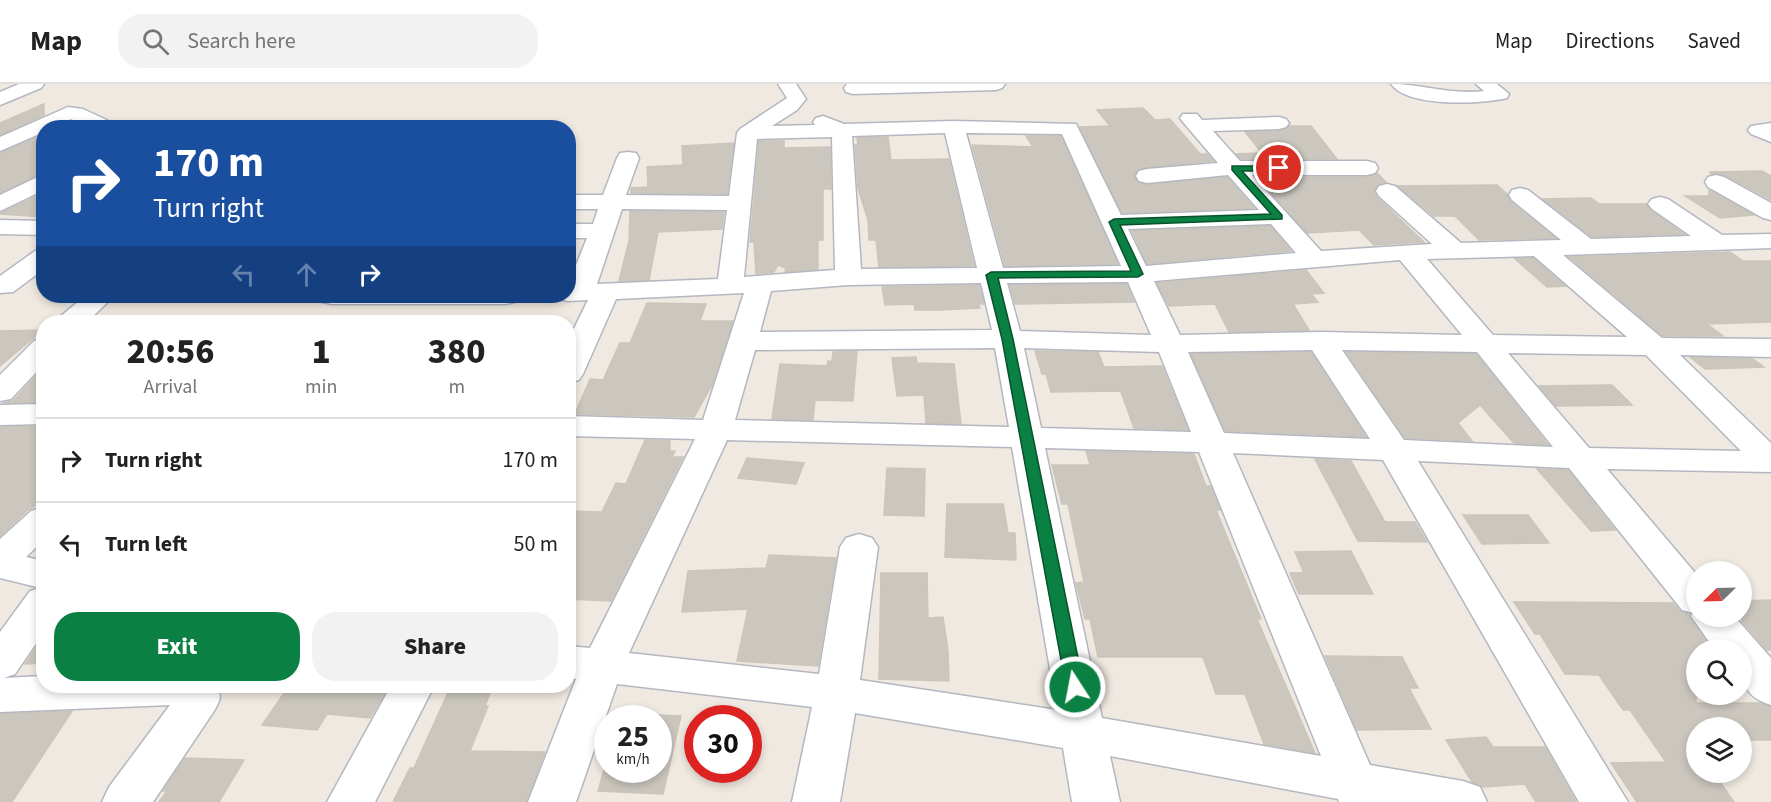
<!DOCTYPE html>
<html lang="en">
<head>
<meta charset="utf-8">
<style>
  :root { --surface:#fff; --page:#f2f2f2; --text:#222; --muted:#767676; --line:#e0e0e0; --accent:#0b8043 }
  body { margin:0; font-family:"Source Sans 3",sans-serif; background:var(--page); color:var(--text); height:100vh; display:flex; flex-direction:column; font-size:22px; white-space:nowrap }
  * { box-sizing:border-box; margin:0 }
  p { font-size:20px; color:var(--muted) }
  .icon { flex:none; width:33px; height:33px; fill:none; stroke:currentColor; stroke-width:2; stroke-linecap:round; stroke-linejoin:round }
  .map { position:relative; flex:1; overflow:hidden }
  .panel { position:absolute; left:36px; top:231px; width:540px; height:378px; display:flex; flex-direction:column; background:var(--surface); border-radius:24px; box-shadow:0 3px 9px #0003 }
  .panel>* { flex:none }
  .banner { position:absolute; left:36px; top:36px; width:540px; height:183px; border-radius:24px; box-shadow:0 3px 9px #0003; background:#1a4fa0; color:#fff; overflow:hidden }
  .needle { width:39px; rotate:247deg }
  .buttons { position:absolute; left:1686px; top:477px; display:grid; gap:12px }
  .buttons a { display:grid; place-items:center; width:66px; height:66px; border-radius:50%; background:var(--surface); box-shadow:0 3px 9px #0003; font-size:30px }
  .speed { position:absolute; left:594px; top:621px; display:flex; gap:12px; font-size:30px; font-weight:700; text-align:center }
  .speed>* { display:grid; place-content:center; width:78px; height:78px; border-radius:50%; background:var(--surface); box-shadow:0 3px 9px #0003; line-height:1 }
  .speed small { font-size:15px; font-weight:400 }
  .speed .limit { border:9px solid #d22; background:#fff; color:#111 }
  .pin { position:absolute; display:grid; place-items:center; width:51px; height:51px; color:#fff; margin:-26px; border:3px solid #fff; border-radius:50%; box-shadow:0 2px 6px #0007 }
  .me { position:absolute; width:66px; margin:-33px; rotate:349deg; stroke-linejoin:round; filter:drop-shadow(0 0 4px #0008) }
  .turn { display:flex; align-items:center; gap:21px; height:126px; padding:0 18px; font-size:27px }
  .turn .icon { width:78px; height:78px; stroke-width:2.5 }
  .turn b { display:block; font-size:42px; line-height:51px }
  .lanes { display:flex; align-items:center; height:57px; padding:0 18px; background:#0003; justify-content:center; gap:30px; direction:ltr }
  .lanes .off { opacity:.35 }
  .eta { display:flex; justify-content:space-evenly; align-items:center; height:102px; text-align:center }
  .eta b { font-size:36px; font-weight:800; line-height:42px }
  .cta { display:flex; gap:12px; margin-top:auto; padding:12px 18px }
  .cta a { flex:1; height:69px; border-radius:24px; background:var(--accent); color:#fff; font-size:24px; font-weight:800; line-height:69px; text-align:center }
  .cta a+a { background:var(--page); color:var(--text) }
  ul { padding:0; list-style:none }
  li { display:flex; align-items:center; gap:18px; height:84px; padding:0 18px; border-top:2px solid var(--line) }
  li div { flex:1 }
  li b { display:block; font-size:22px }
  li em { font-style:normal }
  header { display:flex; align-items:center; gap:36px; box-sizing:border-box; height:84px; padding:0 30px; background:var(--surface); border-bottom:2px solid var(--line) }
  header strong { font-size:28px }
  nav { display:flex; gap:33px; margin-inline-start:auto; font-size:21px }
  .search { width:420px; height:54px; background:var(--page); display:flex; align-items:center; gap:15px; box-sizing:border-box; padding:0 21px; border-radius:24px; color:var(--muted); font-size:22px }
  .map>svg:first-child { display:block }
  .building { fill:#cbc7bf; stroke:#cbc5ba; stroke-width:1.5 }
  .lines { fill:none; stroke-linecap:round; stroke-linejoin:round }
  .minor-casing { stroke:#b4b7c1; stroke-width:3 }
  .minor { fill:#fff; fill-rule:evenodd }
  .route { fill:#0b8043; stroke:#07532c; stroke-width:1.5 }
</style>
</head>
<body>
<header>
<strong>Map</strong>
<div class="search"><svg class="icon" aria-label="search" viewBox="0 0 24 24"><circle cx="10" cy="10" r="6"/><path d="M15 15l6 6"/></svg>Search here</div>
<nav><a>Map</a><a>Directions</a><a>Saved</a></nav>
</header>
<div class="map">
<svg width="1771" height="718" viewBox="0 0 1771 718">
  <rect width="100%" height="100%" fill="#efe9e1"/>
  <g class="building">
    <path d="M 44,20 L 44,31 L 0,51 L 0,39 Z"/>
    <path d="M 1143,24 L 1155,36 L 1170,35 L 1200,70 L 1207,70 L 1213,77 L 1138,85 L 1134,91 L 1137,98 L 1147,101 L 1227,93 L 1254,124 L 1122,129 L 1080,43 L 1110,42 L 1097,26 Z"/>
    <path d="M 1289,42 L 1311,42 L 1337,75 L 1241,75 L 1236,70 L 1262,69 L 1245,48 L 1279,47 Z"/>
    <path d="M 44,51 L 44,88 L 0,109 L 0,69 Z"/>
    <path d="M 1026,52 L 1061,52 L 1118,180 L 1005,182 L 972,61 L 1033,63 Z"/>
    <path d="M 888,53 L 891,76 L 949,75 L 974,182 L 879,183 L 876,156 L 869,156 L 868,136 L 858,104 L 855,61 L 858,61 L 857,54 Z"/>
    <path d="M 759,57 L 784,57 L 784,64 L 830,63 L 831,105 L 823,105 L 823,156 L 818,156 L 818,185 L 785,188 L 786,184 L 778,181 L 774,188 L 756,190 L 754,158 L 750,158 Z"/>
    <path d="M 734,59 L 727,110 L 631,109 L 631,104 L 648,103 L 647,83 L 683,81 L 682,62 Z"/>
    <path d="M 1762,87 L 1771,92 L 1771,116 L 1725,91 L 1717,89 L 1710,90 L 1710,88 Z"/>
    <path d="M 1377,89 L 1386,98 L 1378,100 L 1374,106 L 1377,113 L 1424,158 L 1374,161 L 1359,146 L 1307,149 L 1257,93 L 1367,93 Z"/>
    <path d="M 1497,101 L 1507,110 L 1511,118 L 1555,154 L 1479,156 L 1455,132 L 1434,132 L 1398,102 Z"/>
    <path d="M 1709,106 L 1754,131 L 1720,134 L 1685,112 L 1709,112 Z"/>
    <path d="M 44,109 L 44,133 L 0,130 L 0,129 Z"/>
    <path d="M 1591,114 L 1599,120 L 1646,120 L 1651,127 L 1684,150 L 1592,153 L 1543,115 Z"/>
    <path d="M 630,127 L 724,128 L 722,145 L 658,148 L 649,196 L 619,197 L 629,157 Z"/>
    <path d="M 1270,142 L 1291,167 L 1147,180 L 1132,147 Z"/>
    <path d="M 1730,168 L 1743,177 L 1771,177 L 1771,238 L 1707,240 L 1723,252 L 1663,252 L 1569,173 Z"/>
    <path d="M 1533,174 L 1565,202 L 1547,203 L 1515,175 Z"/>
    <path d="M 1306,186 L 1324,209 L 1311,210 L 1318,218 L 1293,220 L 1309,246 L 1229,248 L 1215,220 L 1169,222 L 1157,199 Z"/>
    <path d="M 1127,200 L 1134,218 L 1015,220 L 1010,201 Z"/>
    <path d="M 979,201 L 984,220 L 978,220 L 980,224 L 939,226 L 915,226 L 914,220 L 885,221 L 882,203 Z"/>
    <path d="M 647,219 L 706,220 L 700,237 L 733,237 L 712,301 L 694,333 L 575,330 L 590,295 L 603,296 L 620,259 L 630,259 Z"/>
    <path d="M 43,246 L 0,282 L 0,247 Z"/>
    <path d="M 857,267 L 853,317 L 815,316 L 813,336 L 772,335 L 780,280 L 827,282 L 828,277 L 832,277 L 833,268 Z"/>
    <path d="M 1035,267 L 1098,268 L 1104,283 L 1162,282 L 1188,346 L 1134,344 L 1121,308 L 1118,307 L 1051,308 L 1046,290 L 1042,290 Z"/>
    <path d="M 1311,268 L 1366,353 L 1225,347 L 1191,270 Z"/>
    <path d="M 1346,268 L 1476,270 L 1548,361 L 1514,359 L 1480,321 L 1458,339 L 1472,357 L 1405,354 Z"/>
    <path d="M 916,273 L 917,279 L 954,280 L 961,340 L 926,339 L 924,311 L 897,312 L 892,274 Z"/>
    <path d="M 1690,273 L 1753,275 L 1764,283 L 1705,285 Z"/>
    <path d="M 39,289 L 44,289 L 44,318 L 3,319 L 13,317 Z"/>
    <path d="M 1612,301 L 1632,321 L 1556,322 L 1539,302 Z"/>
    <path d="M 44,342 L 44,417 L 29,425 L 0,452 L 0,343 Z"/>
    <path d="M 645,356 L 670,357 L 670,367 L 675,367 L 672,373 L 683,373 L 611,517 L 568,515 L 568,427 L 602,428 L 616,399 L 626,400 Z"/>
    <path d="M 1086,367 L 1194,370 L 1206,402 L 1210,402 L 1220,426 L 1216,426 L 1261,535 L 1257,535 L 1315,669 L 1264,660 L 1245,610 L 1216,610 L 1203,573 L 1098,573 L 1090,535 L 1085,535 L 1076,499 L 1084,498 L 1068,420 L 1062,420 L 1052,381 L 1090,381 Z"/>
    <path d="M 747,374 L 804,379 L 796,400 L 738,394 Z"/>
    <path d="M 1315,375 L 1351,377 L 1385,438 L 1415,438 L 1427,458 L 1358,457 Z"/>
    <path d="M 887,384 L 925,385 L 924,432 L 884,431 Z"/>
    <path d="M 1537,385 L 1568,386 L 1615,446 L 1591,447 Z"/>
    <path d="M 947,420 L 1003,420 L 1008,449 L 1015,449 L 1016,476 L 945,473 Z"/>
    <path d="M 1463,431 L 1528,431 L 1549,459 L 1482,460 Z"/>
    <path d="M 1351,467 L 1373,510 L 1299,510 L 1290,489 L 1304,489 L 1295,468 Z"/>
    <path d="M 769,471 L 836,474 L 818,582 L 737,577 L 748,525 L 682,528 L 688,487 L 766,484 Z"/>
    <path d="M 881,489 L 927,489 L 928,534 L 943,533 L 948,567 L 949,597 L 879,595 Z"/>
    <path d="M 1771,516 L 1771,566 L 1767,566 L 1742,537 L 1742,517 Z"/>
    <path d="M 1514,518 L 1673,519 L 1680,527 L 1688,530 L 1712,566 L 1696,566 L 1696,619 L 1761,619 L 1771,623 L 1771,656 L 1742,656 L 1742,644 L 1696,644 L 1696,656 L 1689,656 L 1696,666 L 1696,688 L 1713,688 L 1734,718 L 1637,718 L 1611,679 L 1666,678 L 1630,626 L 1623,626 L 1599,591 L 1565,590 L 1540,550 L 1535,550 Z"/>
    <path d="M 44,554 L 44,579 L 25,580 L 43,554 Z"/>
    <path d="M 1325,572 L 1402,573 L 1418,604 L 1409,604 L 1431,645 L 1357,646 Z"/>
    <path d="M 289,602 L 389,602 L 370,634 L 327,630 L 317,646 L 262,641 Z"/>
    <path d="M 451,602 L 493,602 L 485,622 L 488,622 L 470,667 L 545,668 L 526,718 L 393,718 L 410,684 L 414,684 Z"/>
    <path d="M 72,627 L 12,718 L 0,718 L 0,630 Z"/>
    <path d="M 658,631 L 681,632 L 663,710 L 598,707 L 604,686 L 658,686 Z"/>
    <path d="M 1486,653 L 1493,663 L 1545,663 L 1576,718 L 1536,718 L 1525,700 L 1483,703 L 1472,698 L 1446,656 Z"/>
    <path d="M 185,674 L 244,676 L 219,718 L 159,718 L 167,707 L 163,707 Z"/>
  </g>
  <g class="lines">
    <defs>
      <g id="minor">
        <path d="M 19,0 L 44,0 L 41,4 L 0,21 L 0,8 Z"/>
        <path d="M 778,0 L 796,0 L 806,15 L 797,26 L 772,42 L 815,41 L 813,38 L 816,34 L 823,32 L 844,40 L 954,37 L 1076,40 L 1121,131 L 1259,126 L 1228,91 L 1147,99 L 1139,97 L 1136,92 L 1139,87 L 1147,85 L 1218,79 L 1183,38 L 1180,34 L 1183,30 L 1197,30 L 1202,36 L 1279,33 L 1286,35 L 1289,39 L 1286,43 L 1279,45 L 1213,47 L 1240,77 L 1367,77 L 1375,79 L 1378,84 L 1375,89 L 1367,91 L 1252,91 L 1321,167 L 1432,160 L 1379,112 L 1376,107 L 1379,102 L 1387,100 L 1395,102 L 1461,159 L 1561,156 L 1512,116 L 1509,111 L 1512,106 L 1520,104 L 1528,106 L 1591,155 L 1691,152 L 1652,125 L 1648,120 L 1652,115 L 1660,113 L 1668,115 L 1722,151 L 1771,150 L 1771,164 L 1563,171 L 1662,254 L 1771,255 L 1771,273 L 1680,271 L 1771,359 L 1771,388 L 1607,385 L 1696,490 L 1696,532 L 1734,532 L 1771,574 L 1771,621 C 1740,611 1742,595 1742,566 L 1715,566 L 1691,532 L 1693,529 L 1682,526 L 1569,384 L 1418,377 L 1628,718 L 1579,718 L 1383,376 L 1233,369 L 1370,681 L 1463,697 L 1480,703 L 1487,718 L 1339,718 L 1338,715 L 1110,672 L 1120,718 L 1072,718 L 1063,664 L 855,629 L 840,718 L 792,718 L 812,623 L 617,600 L 576,718 L 528,718 L 576,595 L 568,594 L 568,562 L 590,564 L 695,355 L 568,352 L 568,332 L 703,336 L 744,209 L 616,215 L 583,290 L 579,296 L 568,299 L 568,257 L 588,216 L 568,217 L 558,215 L 556,212 L 568,212 L 568,201 L 587,154 L 568,154 L 568,140 L 593,140 L 598,125 L 568,125 L 568,111 L 603,111 L 617,74 L 620,69 L 628,68 L 636,69 L 639,74 L 626,111 L 729,112 L 737,49 L 740,45 L 787,14 ZM 945,49 L 977,184 L 861,185 L 852,52 ZM 966,49 L 1062,50 L 1121,182 L 1003,184 ZM 832,53 L 835,186 L 744,193 L 757,55 ZM 622,125 L 727,126 L 718,195 L 597,200 ZM 1271,140 L 1296,169 L 1146,182 L 1128,145 ZM 1534,172 L 1627,253 L 1493,251 L 1427,175 ZM 1400,176 L 1462,251 L 1321,248 L 1180,251 L 1154,197 ZM 1128,198 L 1151,251 L 1020,247 L 1007,199 ZM 981,199 L 992,246 L 760,248 L 771,207 L 848,201 ZM 995,264 L 1009,343 L 735,336 L 755,266 ZM 1024,264 L 1159,268 L 1191,348 L 1041,344 ZM 1312,266 L 1370,355 L 1224,349 L 1188,268 ZM 1342,266 L 1477,268 L 1553,363 L 1404,356 ZM 1508,269 L 1646,271 L 1741,367 L 1589,364 ZM 727,356 L 1012,363 L 1057,626 L 860,596 L 878,463 L 872,454 L 859,450 L 846,454 L 840,463 L 819,590 L 629,569 ZM 1045,364 L 1199,368 L 1321,672 L 1102,634 Z"/>
        <path d="M 847,0 L 1005,0 L 1002,4 L 996,6 L 853,10 L 846,8 L 844,4 Z"/>
        <path d="M 1391,0 C 1422,0 1451,11 1484,7 L 1476,0 L 1497,0 L 1509,10 L 1507,14 C 1481,20 1408,24 1391,0 Z"/>
        <path d="M 68,23 L 83,25 L 115,40 L 118,44 L 91,44 L 71,35 L 53,44 L 44,44 L 44,48 L 0,67 L 0,53 Z"/>
        <path d="M 1771,39 L 1771,58 L 1751,50 L 1748,46 L 1751,42 Z"/>
        <path d="M 44,90 L 44,106 L 0,127 L 0,111 Z"/>
        <path d="M 1716,91 L 1724,93 L 1771,119 L 1771,136 L 1763,134 L 1708,103 L 1705,98 L 1708,93 Z"/>
        <path d="M 0,136 L 44,137 L 44,151 L 0,150 Z"/>
        <path d="M 44,165 L 44,185 L 13,208 L 0,209 L 0,192 L 35,167 Z"/>
        <path d="M 85,212 L 114,212 L 87,238 L 57,238 L 61,232 Z"/>
        <path d="M 319,212 L 518,212 L 515,218 L 505,220 L 332,220 L 322,218 Z"/>
        <path d="M 44,254 L 44,280 L 11,315 L 0,317 L 0,291 L 34,257 Z"/>
        <path d="M 44,320 L 44,340 L 0,341 L 0,321 Z"/>
        <path d="M 44,423 L 44,456 L 26,473 L 44,477 L 44,548 L 15,590 L 4,594 L 44,592 L 44,602 L 217,602 C 222,612 220,617 214,627 L 153,718 L 102,718 L 109,703 L 170,621 L 0,628 L 0,548 L 30,507 L 41,504 L 0,494 L 0,455 L 31,427 Z"/>
        <path d="M 391,602 L 434,602 L 375,718 L 327,718 Z"/>
      </g>
    </defs>
    <use href="#minor" class="minor-casing"/>
    <use href="#minor" class="minor"/>
  </g>
  <path class="route" d="M 1232,82 L 1282,82 L 1284,84 L 1279,87 L 1242,87 L 1282,131 L 1282,135 L 1120,141 L 1143,190 L 1138,193 L 998,194 L 1013,255 L 1084,603 L 1081,608 L 1075,610 L 1069,608 L 1066,603 L 1002,255 L 986,191 L 991,188 L 1131,187 L 1109,138 L 1114,135 L 1271,130 L 1232,86 Z"/>
</svg>
<div class="buttons">
<a><svg class="needle" viewBox="-14 -14 28 28"><path d="M0-13l5 13h-10z" fill="#e53935"/><path d="M0 13l5-13h-10z" fill="#767676"/></svg></a>
<a><svg class="icon" aria-label="search" viewBox="0 0 24 24"><circle cx="10" cy="10" r="6"/><path d="M15 15l6 6"/></svg></a>
<a><svg class="icon" aria-label="layers" viewBox="0 0 24 24"><path d="M12 4l9 5-9 5-9-5zM3 14l9 5 9-5"/></svg></a>
</div>
<div class="speed"><div>25<small>km/h</small></div><div class="limit">30</div></div>
<div class="pin" style="left:1279px;top:84px;background:#d93025"><svg class="icon" aria-label="arrive" viewBox="0 0 24 24"><path d="M6 21V4h12l-3 4 3 4H6"/></svg></div>
<svg class="me" style="left:1075px;top:603px" viewBox="-20 -20 40 40"><circle r="17" fill="#0b8043" stroke="#fff" stroke-width="3"/><path d="M0-11L8 9 0 5-8 9z" fill="#fff"/></svg>
<div class="banner">
<div class="turn"><svg class="icon" aria-label="right" viewBox="0 0 24 24"><path d="M7 20v-9h11M14 6l5 5-5 5"/></svg><div><b>170 m</b>Turn right</div></div>
<div class="lanes"><svg class="icon off" aria-label="left" viewBox="0 0 24 24"><path d="M17 20v-9H6M10 6l-5 5 5 5"/></svg><svg class="icon off" aria-label="ahead" viewBox="0 0 24 24"><path d="M12 20V5M6 11l6-6 6 6"/></svg><svg class="icon" aria-label="right" viewBox="0 0 24 24"><path d="M7 20v-9h11M14 6l5 5-5 5"/></svg></div>
</div>
<section class="panel">
<div class="eta">
<div><b>20:56</b><p>Arrival</p></div>
<div><b>1</b><p>min</p></div>
<div><b>380</b><p>m</p></div>
</div>
<ul>
<li><svg class="icon" aria-label="right" viewBox="0 0 24 24"><path d="M7 20v-9h11M14 6l5 5-5 5"/></svg><div><b>Turn right</b></div><em>170 m</em></li>
<li><svg class="icon" aria-label="left" viewBox="0 0 24 24"><path d="M17 20v-9H6M10 6l-5 5 5 5"/></svg><div><b>Turn left</b></div><em>50 m</em></li>
</ul>
<div class="cta"><a>Exit</a><a>Share</a></div>
</section>
</div>
</body>
</html>
